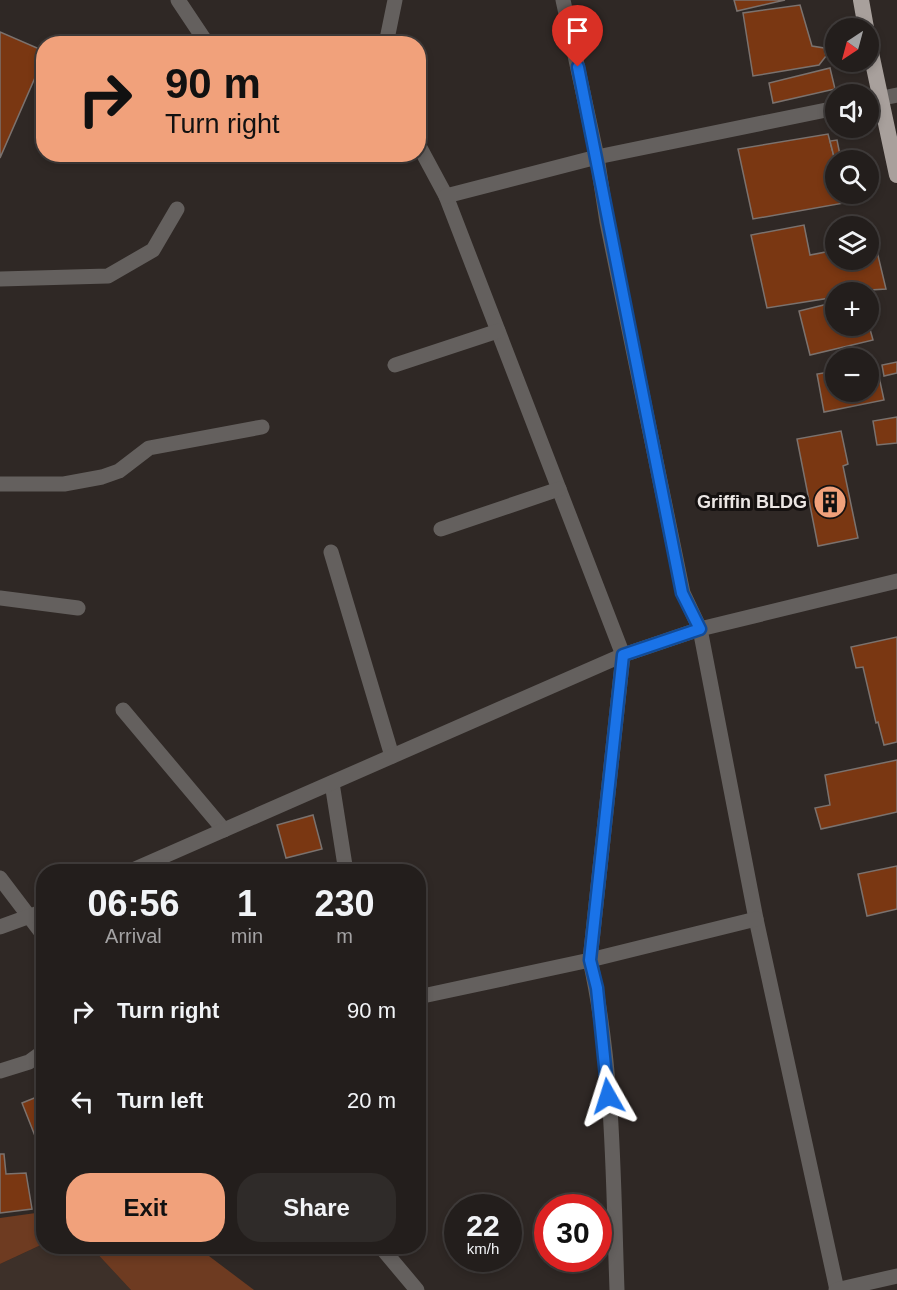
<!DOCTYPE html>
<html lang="en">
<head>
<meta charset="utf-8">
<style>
  :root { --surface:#231e1c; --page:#2f2b29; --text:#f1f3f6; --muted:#a3a2a3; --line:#403c3b; --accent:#f1a17b }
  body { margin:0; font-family:Helvetica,sans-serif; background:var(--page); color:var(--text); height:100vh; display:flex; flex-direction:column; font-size:22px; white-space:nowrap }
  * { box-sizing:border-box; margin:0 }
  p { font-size:20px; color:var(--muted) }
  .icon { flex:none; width:33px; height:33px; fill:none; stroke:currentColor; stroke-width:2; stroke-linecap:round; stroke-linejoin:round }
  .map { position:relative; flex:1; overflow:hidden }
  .sheet { position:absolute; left:36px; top:864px; width:390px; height:390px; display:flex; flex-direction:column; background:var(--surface); border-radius:24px; box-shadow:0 3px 9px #0003,0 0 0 2px var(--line) }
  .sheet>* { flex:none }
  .hud { position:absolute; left:36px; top:36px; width:390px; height:126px; border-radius:24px; box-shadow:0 3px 9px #0003,0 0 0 2px var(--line); background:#f1a17b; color:#111; overflow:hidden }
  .needle { width:39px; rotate:216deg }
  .fabs { position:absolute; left:825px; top:18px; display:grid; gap:12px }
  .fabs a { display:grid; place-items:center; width:54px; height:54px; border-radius:50%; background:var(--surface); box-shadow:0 3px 9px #0003,0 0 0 2px var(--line); font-size:30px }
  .speed { position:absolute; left:444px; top:1194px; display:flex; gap:12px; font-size:30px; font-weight:700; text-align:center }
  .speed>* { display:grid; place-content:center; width:78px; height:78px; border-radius:50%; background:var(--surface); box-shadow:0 3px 9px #0003,0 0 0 2px var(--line); line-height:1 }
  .speed small { font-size:15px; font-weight:400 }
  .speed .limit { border:9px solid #d22; background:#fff; color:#111 }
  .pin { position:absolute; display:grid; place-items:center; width:51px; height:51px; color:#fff; margin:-62px -26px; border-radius:50% 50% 50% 0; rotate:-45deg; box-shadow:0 0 6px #0007 }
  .pin .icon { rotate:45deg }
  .me { position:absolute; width:66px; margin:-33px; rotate:354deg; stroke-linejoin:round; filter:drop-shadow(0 0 4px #0008) }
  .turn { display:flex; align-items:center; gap:21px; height:126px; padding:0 30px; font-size:27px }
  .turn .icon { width:78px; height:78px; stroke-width:2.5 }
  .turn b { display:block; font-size:42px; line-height:51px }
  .eta { display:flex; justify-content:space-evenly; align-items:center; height:102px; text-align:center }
  .eta b { font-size:36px; font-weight:800; line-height:42px }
  .cta { display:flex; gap:12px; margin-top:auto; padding:12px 30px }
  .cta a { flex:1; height:69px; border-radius:24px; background:var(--accent); color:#111; font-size:24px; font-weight:800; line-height:69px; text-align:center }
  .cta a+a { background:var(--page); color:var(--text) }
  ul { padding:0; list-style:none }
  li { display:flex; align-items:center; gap:18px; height:90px; padding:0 30px }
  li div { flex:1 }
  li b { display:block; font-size:22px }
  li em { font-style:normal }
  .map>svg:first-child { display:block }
  .built { fill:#3d3029 }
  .green { fill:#6e3b21 }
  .building { fill:#7a3712; stroke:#7b726e; stroke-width:1.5 }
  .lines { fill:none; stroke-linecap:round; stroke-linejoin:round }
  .service { stroke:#64605e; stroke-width:15 }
  .minor { stroke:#64605e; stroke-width:15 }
  .trunk { stroke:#a8a09c; stroke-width:16 }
  .route-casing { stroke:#114b97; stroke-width:15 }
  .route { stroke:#1a73e8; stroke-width:10 }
  .labels { text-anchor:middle; stroke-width:6; stroke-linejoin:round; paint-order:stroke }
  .poi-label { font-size:18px; font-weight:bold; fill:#ebe6e4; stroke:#151110; text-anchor:end }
</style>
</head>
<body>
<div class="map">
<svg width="897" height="1290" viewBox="0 0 897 1290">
  <rect width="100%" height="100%" fill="#2f2825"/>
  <path class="built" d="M 43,1244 L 44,1246 L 91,1247 L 131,1290 L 0,1290 L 0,1264 Z"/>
  <g class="green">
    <path d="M 43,1212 L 43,1244 L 0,1264 L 0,1218 Z"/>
    <path d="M 91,1247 L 197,1247 L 254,1290 L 131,1290 Z"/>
  </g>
  <g class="building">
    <path d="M 734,0 L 785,0 L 737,11 Z"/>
    <path d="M 800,5 L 812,46 L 824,48 L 826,56 L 819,65 L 753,76 L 743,13 Z"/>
    <path d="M 0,32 L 44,51 L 44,57 L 0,158 Z"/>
    <path d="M 830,68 L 835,89 L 773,103 L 769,83 Z"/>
    <path d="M 828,134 L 836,164 L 836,194 L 842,194 L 844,203 L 753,219 L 738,149 Z"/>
    <path d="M 837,140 L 840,155 L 834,157 L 830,141 Z"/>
    <path d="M 804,225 L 810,255 L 836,250 L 836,260 L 868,260 L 868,244 L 875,243 L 886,289 L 836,292 L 836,297 L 767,308 L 751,235 Z"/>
    <path d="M 836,302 L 836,326 L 868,326 L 868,322 L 873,340 L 810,355 L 799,311 Z"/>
    <path d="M 897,362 L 897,373 L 884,376 L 882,365 Z"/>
    <path d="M 876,363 L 884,400 L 824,412 L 817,374 L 836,371 L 836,392 L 868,392 L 868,365 Z"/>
    <path d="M 897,417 L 897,443 L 877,445 L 873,421 Z"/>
    <path d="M 841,431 L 848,464 L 843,466 L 858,538 L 818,546 L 797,439 Z"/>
    <path d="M 897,637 L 897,742 L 884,745 L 878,722 L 876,723 L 863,667 L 856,668 L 851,647 Z"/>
    <path d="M 897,760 L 897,812 L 821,829 L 815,808 L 830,805 L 825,775 Z"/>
    <path d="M 313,815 L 322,849 L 286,858 L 277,825 Z"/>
    <path d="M 897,866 L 897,909 L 867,916 L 858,874 Z"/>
    <path d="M 44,1094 L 44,1138 L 37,1141 L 22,1103 Z"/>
    <path d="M 0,1154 L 4,1154 L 6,1174 L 26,1173 L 32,1209 L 0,1213 Z"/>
  </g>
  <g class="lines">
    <g class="service">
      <path d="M 0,598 L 78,608"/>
      <path d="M 123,710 L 224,830"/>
    </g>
    <g class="minor">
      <path d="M 178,0 L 204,39 L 212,44"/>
      <path d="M 563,0 L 597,157 L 607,222 L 683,593 L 700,629 L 756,919 L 837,1290"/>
      <path d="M 386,44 L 395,0"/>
      <path d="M 868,101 L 897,95"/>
      <path d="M 418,144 L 446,196 L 623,655 L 590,960 C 614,1068 613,1180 617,1290"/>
      <path d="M 446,196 L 597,157 L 836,108"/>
      <path d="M 0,279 L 108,276 L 153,250 L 177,209"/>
      <path d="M 395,365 L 498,331"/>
      <path d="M 0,484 L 64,484 L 102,477 L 119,471 L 149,448 L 262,427"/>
      <path d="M 441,529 L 559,489"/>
      <path d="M 331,552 L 392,756"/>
      <path d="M 332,783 L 346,872"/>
      <path d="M 128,872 L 623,655 L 700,629 L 897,581"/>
      <path d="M 0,878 L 44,936"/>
      <path d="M 0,927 L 44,911"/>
      <path d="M 418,997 L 590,960 L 756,919"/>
      <path d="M 0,1071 L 29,1062 L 44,1051"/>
      <path d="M 380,1246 L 417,1290"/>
      <path d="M 836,1290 L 897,1276"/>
    </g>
    <g class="trunk">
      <path d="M 861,0 L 866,28"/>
      <path d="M 868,39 L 897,175"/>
    </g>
  </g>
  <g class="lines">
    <defs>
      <path id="route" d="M 578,67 L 682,593 L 700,629 L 623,655 L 590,960 L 597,988 L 608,1096"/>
    </defs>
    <use href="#route" class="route-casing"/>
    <use href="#route" class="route"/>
  </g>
  <defs>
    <symbol id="building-disc" viewBox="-11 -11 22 22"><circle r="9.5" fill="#f1a17b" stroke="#151110"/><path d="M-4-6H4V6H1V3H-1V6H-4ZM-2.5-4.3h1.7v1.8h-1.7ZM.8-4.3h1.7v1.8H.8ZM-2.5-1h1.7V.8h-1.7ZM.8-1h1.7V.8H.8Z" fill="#111"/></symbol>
  </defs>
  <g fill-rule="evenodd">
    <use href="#building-disc" x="811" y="483" width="38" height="38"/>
  </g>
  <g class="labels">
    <g class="poi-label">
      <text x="807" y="508">Griffin BLDG</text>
    </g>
  </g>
</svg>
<div class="fabs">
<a><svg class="needle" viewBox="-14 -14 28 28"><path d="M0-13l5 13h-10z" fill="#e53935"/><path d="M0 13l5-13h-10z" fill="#a3a2a3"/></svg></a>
<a><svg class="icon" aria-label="sound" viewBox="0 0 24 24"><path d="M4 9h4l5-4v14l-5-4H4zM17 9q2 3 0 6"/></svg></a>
<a><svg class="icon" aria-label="search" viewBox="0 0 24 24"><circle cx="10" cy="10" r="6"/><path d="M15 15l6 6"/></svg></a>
<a><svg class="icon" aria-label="layers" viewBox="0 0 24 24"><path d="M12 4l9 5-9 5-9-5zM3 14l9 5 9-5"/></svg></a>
<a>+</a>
<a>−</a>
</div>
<div class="speed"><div>22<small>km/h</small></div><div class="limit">30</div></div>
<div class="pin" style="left:578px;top:67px;background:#d93025"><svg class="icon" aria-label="arrive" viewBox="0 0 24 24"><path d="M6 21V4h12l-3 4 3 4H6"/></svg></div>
<svg class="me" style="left:608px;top:1096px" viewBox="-20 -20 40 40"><path d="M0-17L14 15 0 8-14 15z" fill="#1a73e8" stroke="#fff" stroke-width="4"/></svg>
<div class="hud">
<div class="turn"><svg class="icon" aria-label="right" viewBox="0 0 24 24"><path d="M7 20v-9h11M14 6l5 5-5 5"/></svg><div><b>90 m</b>Turn right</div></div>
</div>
<section class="sheet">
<div class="eta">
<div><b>06:56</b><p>Arrival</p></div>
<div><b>1</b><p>min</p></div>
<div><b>230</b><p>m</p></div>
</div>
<ul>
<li><svg class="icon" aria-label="right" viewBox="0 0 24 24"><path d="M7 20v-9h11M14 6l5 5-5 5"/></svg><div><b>Turn right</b></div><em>90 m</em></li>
<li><svg class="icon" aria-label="left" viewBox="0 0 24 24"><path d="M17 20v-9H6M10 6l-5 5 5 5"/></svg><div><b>Turn left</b></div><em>20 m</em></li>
</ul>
<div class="cta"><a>Exit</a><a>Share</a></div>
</section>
</div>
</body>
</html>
